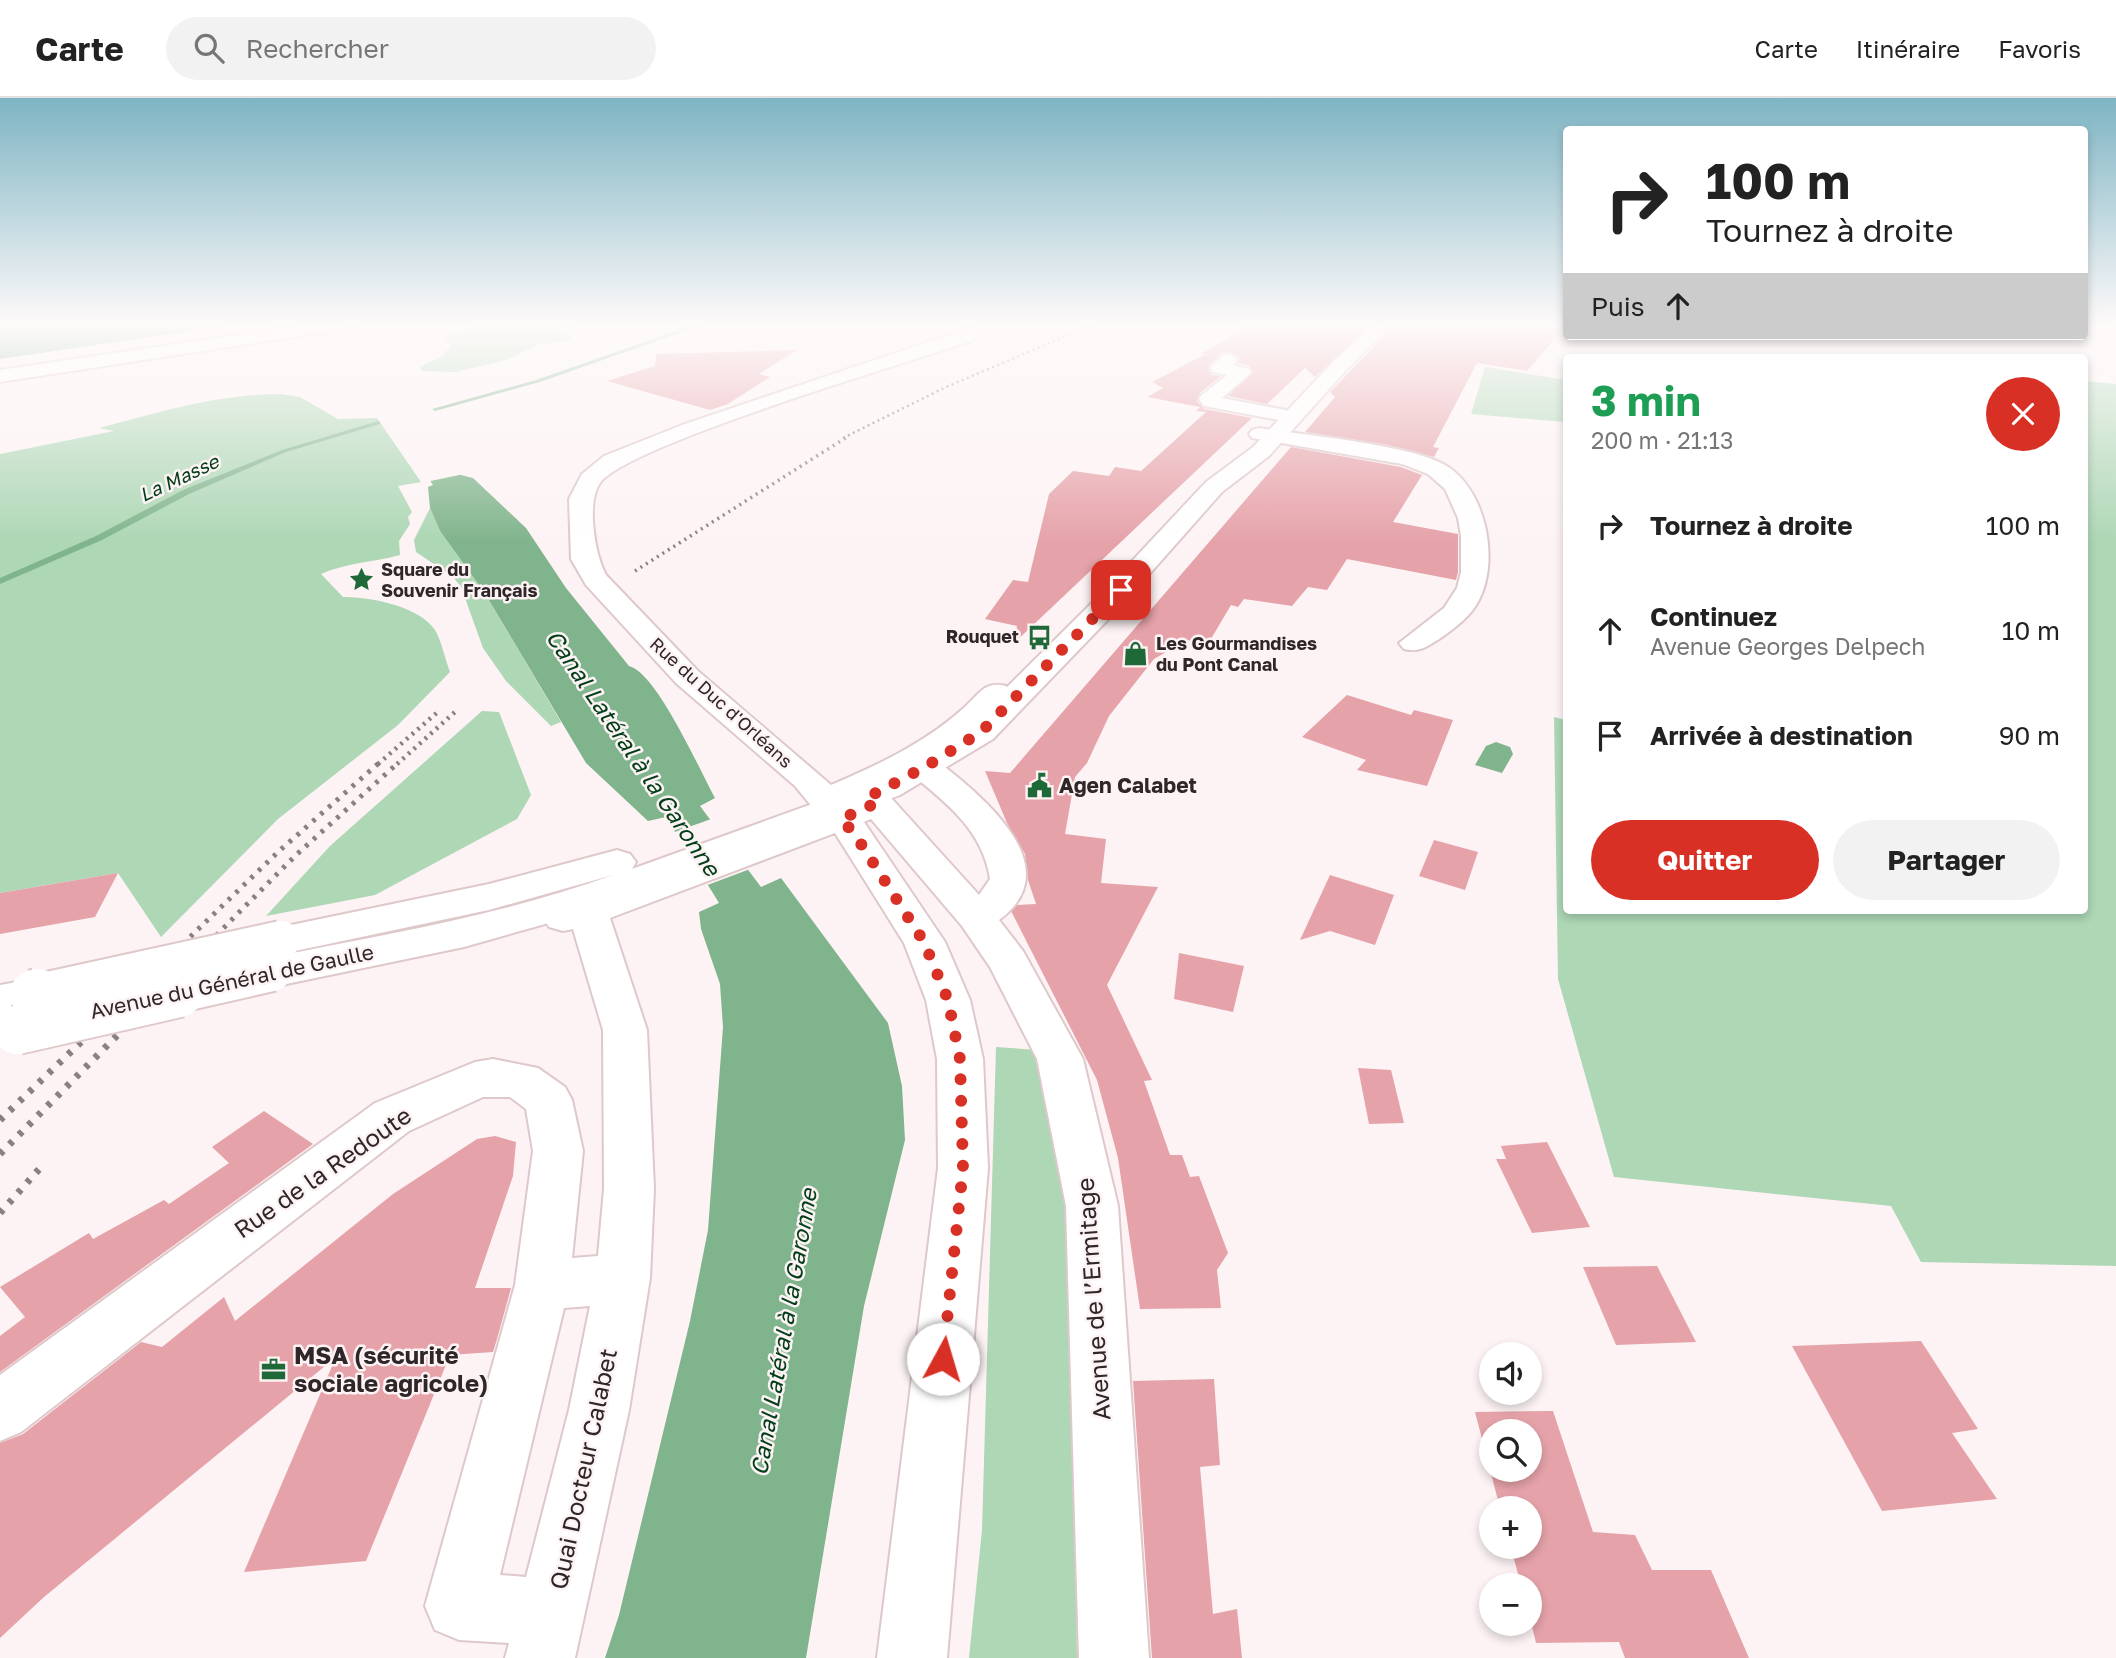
<!DOCTYPE html>
<html lang="fr">
<head>
<meta charset="utf-8">
<style>
  :root { --surface:#fff; --page:#f2f2f2; --text:#222; --muted:#767676; --line:#e0e0e0; --accent:#d93025 }
  body { margin:0; font-family:"Golos Text",sans-serif; background:var(--page); color:var(--text); height:100vh; display:flex; flex-direction:column; font-size:26px; white-space:nowrap }
  * { box-sizing:border-box; margin:0 }
  p { font-size:23px; color:var(--muted) }
  .icon { flex:none; width:38px; height:38px; fill:none; stroke:currentColor; stroke-width:2; stroke-linecap:round; stroke-linejoin:round }
  .map { position:relative; flex:1; overflow:hidden }
  .panel { position:absolute; left:1563px; top:256px; width:525px; height:560px; display:flex; flex-direction:column; background:var(--surface); border-radius:7px; box-shadow:0 4px 10px #0003 }
  .panel>* { flex:none }
  .top-card { position:absolute; left:1563px; top:28px; width:525px; height:214px; border-radius:7px; box-shadow:0 4px 10px #0003; background:#fff; color:var(--text); overflow:hidden }
  .tools { position:absolute; left:1479px; top:1244px; display:grid; gap:14px }
  .tools a { display:grid; place-items:center; width:63px; height:63px; border-radius:50%; background:var(--surface); box-shadow:0 4px 10px #0003; font-size:35px }
  .pin { position:absolute; display:grid; place-items:center; width:60px; height:60px; color:#fff; margin:-30px; border-radius:14px; box-shadow:0 4px 10px #0006 }
  .me { position:absolute; width:77px; margin:-38px; rotate:6deg; stroke-linejoin:round; filter:drop-shadow(0 0 5px #0008) }
  .turn { display:flex; align-items:center; gap:24px; height:147px; padding:0 28px; font-size:32px }
  .turn .icon { width:91px; height:91px; stroke-width:2.5 }
  .turn b { display:block; font-size:49px; line-height:60px }
  .then { display:flex; align-items:center; height:66px; padding:0 28px; background:#0003; gap:14px; font-size:26px }
  .round { display:grid; place-items:center; flex:none; width:74px; height:74px; border-radius:37px; background:var(--page) }
  .headline { display:flex; align-items:center; justify-content:space-between; height:119px; padding:0 28px }
  h1 { font-size:42px; font-weight:700; line-height:52px; color:#1e9e55 }
  .primary-button { display:flex; gap:14px; margin-top:auto; padding:14px 28px }
  .primary-button a { flex:1; height:80px; border-radius:42px; background:var(--accent); color:#fff; font-size:28px; font-weight:700; line-height:80px; text-align:center }
  .primary-button a+a { background:var(--page); color:var(--text) }
  ul { padding:0; list-style:none }
  li { display:flex; align-items:center; gap:21px; height:105px; padding:0 28px }
  li div { flex:1 }
  li b { display:block; font-size:26px }
  li em { font-style:normal }
  header { display:flex; align-items:center; gap:42px; box-sizing:border-box; height:98px; padding:0 35px; background:var(--surface); border-bottom:2px solid var(--line) }
  header strong { font-size:33px }
  nav { display:flex; gap:38px; margin-inline-start:auto; font-size:24px }
  .search { width:490px; height:63px; background:var(--page); display:flex; align-items:center; gap:18px; box-sizing:border-box; padding:0 24px; border-radius:38px; color:var(--muted); font-size:26px }
  .map>svg:first-child { display:block }
  .green { fill:#add7b5 }
  .water { fill:#80b48c }
  .pier { fill:#fdf3f4 }
  .lines { fill:none; stroke-linecap:round; stroke-linejoin:round }
  .stream { fill:#80b48c; fill-rule:evenodd }
  .building { fill:#e5a2a9; fill-rule:evenodd }
  .minor-casing { stroke:#dec8ca; stroke-width:4 }
  .major-casing { stroke:#dec8ca; stroke-width:4 }
  .minor { fill:#fff; fill-rule:evenodd }
  .major { fill:#fff; fill-rule:evenodd }
  .rail-far4 { stroke:#898081; stroke-width:2.5; stroke-dasharray:2 3.5; stroke-linecap:butt }
  .rail-far3 { stroke:#898081; stroke-width:3.5; stroke-dasharray:2 4.5; stroke-linecap:butt }
  .rail-far2 { stroke:#898081; stroke-width:4.5; stroke-dasharray:2.5 5; stroke-linecap:butt }
  .rail-far1 { stroke:#898081; stroke-width:5; stroke-dasharray:3.5 7; stroke-linecap:butt }
  .rail { stroke:#898081; stroke-width:7; stroke-dasharray:4.5 9; stroke-linecap:butt }
  .major-bridge-far1-casing { stroke:#dec8ca; stroke-width:42; stroke-linecap:butt }
  .major-bridge-casing { stroke:#dec8ca; stroke-width:52; stroke-linecap:butt }
  .major-bridge-far1 { stroke:#fff; stroke-width:38 }
  .major-bridge { stroke:#fff; stroke-width:48 }
  .route { stroke:#d93025; stroke-width:12; stroke-dasharray:0 21.6 }
  .labels { text-anchor:middle; stroke-width:5; stroke-linejoin:round; paint-order:stroke }
  .far-poi-label { font-size:18px; font-weight:bold; fill:#2e2627; stroke:#fdf3f4; text-anchor:start }
  .far-street-label { font-size:18px; fill:#2e2627; stroke:#fdf3f4 }
  .far-water-label { font-size:19px; font-style:italic; fill:#003e18; stroke:#fdf3f4 }
  .poi-label { font-size:21px; font-weight:bold; fill:#2e2627; stroke:#fdf3f4; text-anchor:start }
  .street-label { font-size:21px; fill:#2e2627; stroke:#fdf3f4 }
  .water-label { font-size:23px; font-style:italic; fill:#003e18; stroke:#fdf3f4 }
  .near-street-label { font-size:24px; fill:#2e2627; stroke:#fdf3f4 }
  .near-poi-label { font-size:24px; font-weight:bold; fill:#2e2627; stroke:#fdf3f4; text-anchor:start }
</style>
</head>
<body>
<header>
<strong>Carte</strong>
<div class="search"><svg class="icon" aria-label="search" viewBox="0 0 24 24"><circle cx="10" cy="10" r="6"/><path d="M15 15l6 6"/></svg>Rechercher</div>
<nav><a>Carte</a><a>Itinéraire</a><a>Favoris</a></nav>
</header>
<div class="map">
<svg width="2116" height="1560" viewBox="0 0 2116 1560">
  <rect width="100%" height="100%" fill="#fdf3f4"/>
  <g class="green">
    <path d="M 484,226 L 568,226 L 571,231 L 560,235 L 571,238 L 571,242 L 538,247 L 506,262 L 455,274 L 422,273 L 420,269 L 444,257 L 451,246 L 445,241 L 446,237 L 476,232 Z"/>
    <path d="M 1485,269 L 1566,282 L 1566,324 L 1471,316 Z"/>
    <path d="M 2084,283 L 2116,286 L 2116,1168 L 1921,1164 L 1891,1108 L 1614,1079 L 1558,881 L 1554,619 L 1566,622 L 1566,812 L 2084,812 Z"/>
    <path d="M 281,296 L 300,299 L 338,321 L 377,320 L 421,384 L 398,388 L 412,414 L 408,419 L 410,426 L 399,443 L 400,457 C 374,464 345,465 321,476 L 343,499 C 370,499 419,508 435,532 C 442,544 445,561 450,574 L 398,627 L 278,721 L 161,839 L 118,775 L 0,795 L 0,356 L 114,333 L 99,330 C 160,314 217,296 281,296 Z"/>
    <path d="M 430,410 L 440,433 L 484,494 L 561,624 L 551,628 L 506,583 L 483,550 L 461,489 L 453,479 L 416,454 L 414,442 Z"/>
    <path d="M 482,613 L 499,614 L 531,697 L 517,721 L 375,797 L 266,818 L 330,748 Z"/>
    <path d="M 996,949 L 1037,952 L 1070,1106 L 1077,1560 L 969,1560 L 982,1432 Z"/>
  </g>
  <g class="water">
    <path d="M 0,226 L 239,226 L 0,261 Z"/>
    <path d="M 324,226 L 461,377 L 473,380 L 526,430 L 566,490 L 629,568 C 657,575 700,673 715,700 L 700,708 L 761,789 L 781,780 L 888,925 L 902,988 L 905,1042 L 864,1208 L 806,1560 L 605,1560 L 619,1517 L 690,1223 L 708,1132 L 723,929 L 720,886 L 701,831 L 699,814 L 719,805 L 666,719 L 648,723 L 586,665 L 484,494 L 440,433 L 430,410 L 428,389 L 433,387 Z"/>
    <path d="M 1496,644 L 1510,649 L 1513,656 L 1502,675 L 1475,667 L 1486,648 Z"/>
  </g>
  <g class="pier">
    <path d="M 353,226 L 463,375 L 464,376 L 426,384 L 321,228 Z"/>
    <path d="M 714,720 L 750,771 L 705,788 L 672,735 Z"/>
  </g>
  <g class="lines">
    <g class="stream">
      <path d="M 696,226 L 705,226 L 540,284 L 435,313 L 432,311 L 536,282 Z"/>
      <path d="M 378,323 L 380,324 L 380,326 L 286,354 L 189,396 L 102,442 L 0,486 L 0,480 L 96,438 L 183,392 L 282,352 Z"/>
    </g>
  </g>
  <g class="building">
    <path d="M 1253,226 L 1371,226 L 1315,279 L 1305,270 L 1267,306 L 1228,298 L 1253,274 L 1250,268 L 1238,265 L 1239,259 L 1230,254 L 1221,255 L 1207,270 L 1211,277 L 1221,278 L 1200,295 L 1197,303 L 1204,311 L 1252,320 L 1013,546 L 1017,528 L 985,521 L 1013,482 L 1028,484 L 1049,396 L 1073,373 L 1109,378 L 1115,369 L 1141,373 L 1206,314 L 1196,313 L 1200,309 L 1147,299 L 1163,290 L 1152,284 L 1206,256 L 1201,256 Z"/>
    <path d="M 1396,226 L 1529,226 L 1562,232 L 1527,273 L 1477,265 L 1433,349 L 1439,350 L 1434,359 L 1388,347 L 1305,334 L 1335,299 L 1330,294 Z"/>
    <path d="M 797,252 L 759,276 L 770,279 L 728,306 L 710,312 L 607,283 L 655,268 L 656,256 Z"/>
    <path d="M 1291,349 L 1401,369 L 1422,377 L 1393,424 L 1458,436 L 1458,474 L 1456,482 L 1347,461 L 1327,492 L 1308,489 L 1292,508 L 1244,501 L 1238,509 L 1231,507 L 1208,546 L 1187,542 L 1154,561 L 1109,618 L 1087,665 L 1075,679 L 1065,736 L 1106,741 L 1101,785 L 1158,789 L 1107,887 L 1152,982 L 1144,983 L 1170,1057 L 1182,1057 L 1190,1079 L 1199,1078 L 1228,1155 L 1217,1172 L 1221,1210 L 1140,1211 L 1118,1060 L 1097,982 L 1011,813 L 1017,807 L 1036,806 L 1028,782 L 1025,756 L 1007,725 L 985,673 L 1010,675 Z"/>
    <path d="M 1347,597 L 1411,617 L 1414,612 L 1453,622 L 1427,688 L 1357,672 L 1366,662 L 1302,639 Z"/>
    <path d="M 1434,742 L 1478,754 L 1465,792 L 1419,778 Z"/>
    <path d="M 118,775 L 95,819 L 0,836 L 0,795 Z"/>
    <path d="M 1330,777 L 1394,797 L 1375,847 L 1330,833 L 1300,842 Z"/>
    <path d="M 1179,855 L 1244,868 L 1233,914 L 1174,901 Z"/>
    <path d="M 1358,970 L 1391,972 L 1404,1025 L 1369,1026 Z"/>
    <path d="M 264,1013 L 313,1046 L 0,1274 L 0,1238 L 25,1219 L 0,1189 L 89,1135 L 93,1141 L 164,1102 L 169,1106 L 229,1065 L 212,1049 Z"/>
    <path d="M 495,1038 L 516,1044 L 513,1078 L 475,1190 L 511,1190 L 497,1241 L 493,1254 L 450,1257 L 366,1463 L 244,1474 L 336,1259 L 44,1499 L 0,1540 L 0,1345 L 23,1336 L 141,1244 L 162,1249 L 224,1199 L 235,1223 L 393,1096 L 477,1041 Z"/>
    <path d="M 1547,1044 L 1590,1129 L 1532,1135 L 1496,1061 L 1506,1061 L 1501,1048 Z"/>
    <path d="M 1657,1168 L 1696,1244 L 1616,1247 L 1583,1169 Z"/>
    <path d="M 1921,1243 L 1978,1331 L 1952,1335 L 1997,1401 L 1882,1413 L 1792,1248 Z"/>
    <path d="M 1214,1281 L 1220,1367 L 1200,1369 L 1213,1516 L 1237,1511 L 1242,1560 L 1152,1560 L 1133,1283 Z"/>
    <path d="M 1553,1313 L 1593,1434 L 1635,1437 L 1652,1472 L 1711,1472 L 1749,1560 L 1625,1560 L 1619,1544 L 1536,1545 L 1530,1520 L 1530,1488 L 1521,1488 L 1511,1449 L 1530,1449 L 1530,1410 L 1500,1410 L 1475,1314 ZM 1491,1334 L 1530,1334 L 1530,1372 L 1491,1372 Z"/>
  </g>
  <g class="lines">
    <defs>
      <g id="minor">
        <path d="M 978,227 L 986,232 L 971,243 C 912,263 625,348 600,385 C 586,405 595,457 606,477 L 698,573 L 831,687 C 880,666 927,644 966,608 C 980,595 985,583 1006,588 L 1011,595 L 974,635 L 936,662 C 981,697 1071,769 999,822 L 1023,853 L 1083,961 L 1118,1108 L 1149,1560 L 1079,1560 L 1066,1108 L 1037,961 L 990,869 L 962,828 L 871,721 L 864,724 L 945,844 L 970,902 L 983,961 L 988,1070 L 947,1560 L 877,1560 L 938,1070 L 937,961 L 926,902 L 904,845 L 835,735 L 610,820 L 647,932 L 654,1091 L 650,1180 L 629,1312 L 575,1560 L 505,1560 L 509,1545 L 459,1542 L 435,1532 L 425,1508 L 515,1187 L 533,1053 L 526,1011 L 510,999 L 483,999 L 409,1033 L 21,1334 L 0,1343 L 0,1277 L 375,1005 L 475,964 L 493,961 L 538,970 L 565,989 L 572,1002 L 583,1053 L 572,1160 L 598,1158 L 604,1091 L 603,932 L 573,831 L 563,833 L 549,829 L 543,820 L 549,811 L 565,806 L 570,793 L 584,789 L 604,795 L 818,716 L 795,688 L 676,585 L 586,487 L 571,461 L 569,401 L 582,376 L 604,358 L 682,327 ZM 911,676 C 947,705 983,733 990,781 L 979,797 L 882,690 ZM 590,1208 L 569,1312 L 526,1479 L 500,1477 L 564,1210 Z"/>
        <path d="M 1229,256 L 1238,261 L 1233,267 L 1249,271 L 1251,275 L 1222,300 L 1286,312 L 1289,316 L 1286,320 L 1279,322 L 1204,308 L 1199,301 L 1202,297 L 1227,277 L 1212,274 L 1210,270 L 1223,257 Z"/>
        <path d="M 1259,330 C 1302,337 1419,347 1450,370 C 1487,397 1499,463 1479,502 C 1471,518 1456,529 1442,539 C 1428,548 1420,555 1404,551 L 1399,545 L 1444,510 L 1457,490 L 1461,474 L 1461,438 L 1458,420 L 1445,391 L 1428,376 L 1402,366 L 1252,340 L 1249,336 L 1252,332 Z"/>
      </g>
      <g id="major">
        <path d="M 311,226 L 354,226 L 346,231 L 0,284 L 0,272 Z"/>
        <path d="M 1375,226 L 1393,226 L 1348,270 L 1269,358 L 1222,394 L 1123,506 L 993,641 L 900,697 L 598,811 L 464,849 L 272,889 L 257,885 L 251,874 L 257,863 L 272,859 C 387,836 503,817 613,777 L 489,812 L 281,856 L 267,852 L 261,842 L 267,832 L 489,786 L 617,752 L 630,756 L 636,764 L 632,771 L 876,683 L 969,627 L 1103,494 L 1206,384 L 1253,349 L 1335,262 Z"/>
        <path d="M 34,881 L 49,885 L 56,896 L 49,907 L 0,919 L 0,887 Z"/>
      </g>
    </defs>
    <use href="#minor" class="minor-casing"/>
    <use href="#major" class="major-casing"/>
    <use href="#minor" class="minor"/>
    <use href="#major" class="major"/>
    <path class="rail-far4" d="M 843,340 L 946,289 L 1094,226"/>
    <path class="rail-far3" d="M 635,473 L 847,339"/>
    <g class="rail-far2">
      <path d="M 378,666 L 440,612"/>
      <path d="M 397,666 L 455,614"/>
    </g>
    <g class="rail-far1">
      <path d="M 130,897 L 278,754 L 380,664"/>
      <path d="M 157,897 L 295,758 L 399,664"/>
    </g>
    <g class="rail">
      <path d="M 0,1022 L 132,895"/>
      <path d="M 0,1056 L 159,895"/>
      <path d="M 0,1115 L 41,1069"/>
    </g>
    <defs>
      <g id="major-bridge-far1">
        <path d="M 34,896 L 281,842"/>
        <path d="M 171,897 L 272,874"/>
      </g>
      <g id="major-bridge">
        <path d="M 34,896 L 38,895"/>
        <path d="M 17,932 L 179,895"/>
      </g>
    </defs>
    <use href="#major-bridge-far1" class="major-bridge-far1-casing"/>
    <use href="#major-bridge" class="major-bridge-casing"/>
    <use href="#major-bridge-far1" class="major-bridge-far1"/>
    <use href="#major-bridge" class="major-bridge"/>
  </g>
  <linearGradient id="sky" x2="0" y2="1"><stop stop-color="#7eb4c3"/><stop offset="0.51" stop-color="#fefafa"/><stop offset="1" stop-color="#fefafa" stop-opacity="0"/></linearGradient>
  <rect width="2116" height="445" fill="url(#sky)"/>
  <g class="lines">
    <path class="route" d="M 943,1261 L 963,1070 L 960,961 L 948,902 L 924,844 L 854,735 L 841,721 L 876,705 L 870,698 L 925,669 L 981,634 L 1121,492"/>
  </g>
  <defs>
    <symbol id="sight-bare" viewBox="-9 -9 18 18"><path d="M0-6L1.8-2.2L6-1.7L2.9 1.2L3.7 5.4L0 3.3L-3.7 5.4L-2.9 1.2L-6-1.7L-1.8-2.2Z" fill="#1e6937" stroke="#fdf3f4" stroke-width="2.5" paint-order="stroke"/></symbol>
    <symbol id="bus-bare" viewBox="-9 -9 18 18"><path d="M-5-6H5V4H4V6H2V4H-2V6H-4V4H-5ZM-3.5-4V0h7V-4ZM-3.5 1.2v1.5H-2V1.2ZM2 1.2v1.5H3.5V1.2Z" fill="#1e6937" stroke="#fdf3f4" stroke-width="2.5" paint-order="stroke"/></symbol>
    <symbol id="shop-bare" viewBox="-9 -9 18 18"><path d="M-5-2.5h2.3a2.7 3.5 0 0 1 5.4 0H5L5.5 6h-11ZM-1.5-2.5h3a1.5 2.3 0 0 0-3 0Z" fill="#1e6937" stroke="#fdf3f4" stroke-width="2.5" paint-order="stroke"/></symbol>
    <symbol id="civic-bare" viewBox="-9 -9 18 18"><path d="M-.6-6.5H3V-4.5H.6V-3L4-1V1h2V6H-6V1h2V-1L-.6-3ZM-1.2 2.5V6h2.4V2.5Z" fill="#1e6937" stroke="#fdf3f4" stroke-width="2.5" paint-order="stroke"/></symbol>
    <symbol id="office-bare" viewBox="-9 -9 18 18"><path d="M-6-3h4V-5.5h4V-3h4V5H-6ZM-1-4.5V-3h2v-1.5ZM-6 0V1H6V0Z" fill="#1e6937" stroke="#fdf3f4" stroke-width="2.5" paint-order="stroke"/></symbol>
  </defs>
  <g fill-rule="evenodd">
    <use href="#sight-bare" x="344" y="464" width="35" height="35"/>
    <use href="#bus-bare" x="1022" y="522" width="35" height="35"/>
    <use href="#shop-bare" x="1118" y="538" width="35" height="35"/>
    <use href="#civic-bare" x="1022" y="670" width="35" height="35"/>
    <use href="#office-bare" x="256" y="1254" width="35" height="35"/>
  </g>
  <g class="labels">
    <g class="far-poi-label">
      <text x="381" y="478">Square du<tspan x="381" dy="21">Souvenir Français</tspan></text>
      <text x="1019" y="545" text-anchor="end">Rouquet</text>
      <text x="1156" y="552">Les Gourmandises<tspan x="1156" dy="21">du Pont Canal</tspan></text>
    </g>
    <g class="far-street-label">
      <text transform="translate(721 605) rotate(42)" y="6">Rue du Duc d'Orléans</text>
    </g>
    <g class="far-water-label">
      <text transform="translate(179 380) rotate(-25)" y="7">La Masse</text>
    </g>
    <g class="poi-label">
      <text x="1059" y="695">Agen Calabet</text>
    </g>
    <g class="street-label">
      <text transform="translate(232 884) rotate(-12)" y="7">Avenue du Général de Gaulle</text>
    </g>
    <g class="water-label">
      <text transform="translate(633 655) rotate(56)" y="8">Canal Latéral à la Garonne</text>
      <text transform="translate(784 1234) rotate(-80)" y="8">Canal Latéral à la Garonne</text>
    </g>
    <g class="near-street-label">
      <text transform="translate(323 1075) rotate(-35)" y="8">Rue de la Redoute</text>
      <text transform="translate(1094 1201) rotate(-94)" y="8">Avenue de l’Ermitage</text>
      <text transform="translate(584 1371) rotate(-78)" y="8">Quai Docteur Calabet</text>
    </g>
    <g class="near-poi-label">
      <text x="294" y="1266">MSA (sécurité<tspan x="294" dy="28">sociale agricole)</tspan></text>
    </g>
  </g>
</svg>
<div class="tools">
<a><svg class="icon" aria-label="sound" viewBox="0 0 24 24"><path d="M4 9h4l5-4v14l-5-4H4zM17 9q2 3 0 6"/></svg></a>
<a><svg class="icon" aria-label="search" viewBox="0 0 24 24"><circle cx="10" cy="10" r="6"/><path d="M15 15l6 6"/></svg></a>
<a>+</a>
<a>−</a>
</div>
<div class="pin" style="left:1121px;top:492px;background:#d93025"><svg class="icon" aria-label="arrive" viewBox="0 0 24 24"><path d="M6 21V4h12l-3 4 3 4H6"/></svg></div>
<svg class="me" style="left:943px;top:1261px" viewBox="-20 -20 40 40"><circle r="19" fill="#fff"/><path d="M0-13L10 11 0 6-10 11z" fill="#d93025"/></svg>
<div class="top-card">
<div class="turn"><svg class="icon" aria-label="right" viewBox="0 0 24 24"><path d="M7 20v-9h11M14 6l5 5-5 5"/></svg><div><b>100 m</b>Tournez à droite</div></div>
<div class="then">Puis<svg class="icon" aria-label="ahead" viewBox="0 0 24 24"><path d="M12 20V5M6 11l6-6 6 6"/></svg></div>
</div>
<section class="panel">
<div class="headline"><div><h1>3 min</h1><p>200 m · 21:13</p></div><a class="round" style="background:#d93025;color:#fff"><svg class="icon" aria-label="close" viewBox="0 0 24 24"><path d="M6 6l12 12M18 6L6 18"/></svg></a></div>
<ul>
<li><svg class="icon" aria-label="right" viewBox="0 0 24 24"><path d="M7 20v-9h11M14 6l5 5-5 5"/></svg><div><b>Tournez à droite</b></div><em>100 m</em></li>
<li><svg class="icon" aria-label="ahead" viewBox="0 0 24 24"><path d="M12 20V5M6 11l6-6 6 6"/></svg><div><b>Continuez</b><p>Avenue Georges Delpech</p></div><em>10 m</em></li>
<li><svg class="icon" aria-label="arrive" viewBox="0 0 24 24"><path d="M6 21V4h12l-3 4 3 4H6"/></svg><div><b>Arrivée à destination</b></div><em>90 m</em></li>
</ul>
<div class="primary-button"><a>Quitter</a><a>Partager</a></div>
</section>
</div>
</body>
</html>
